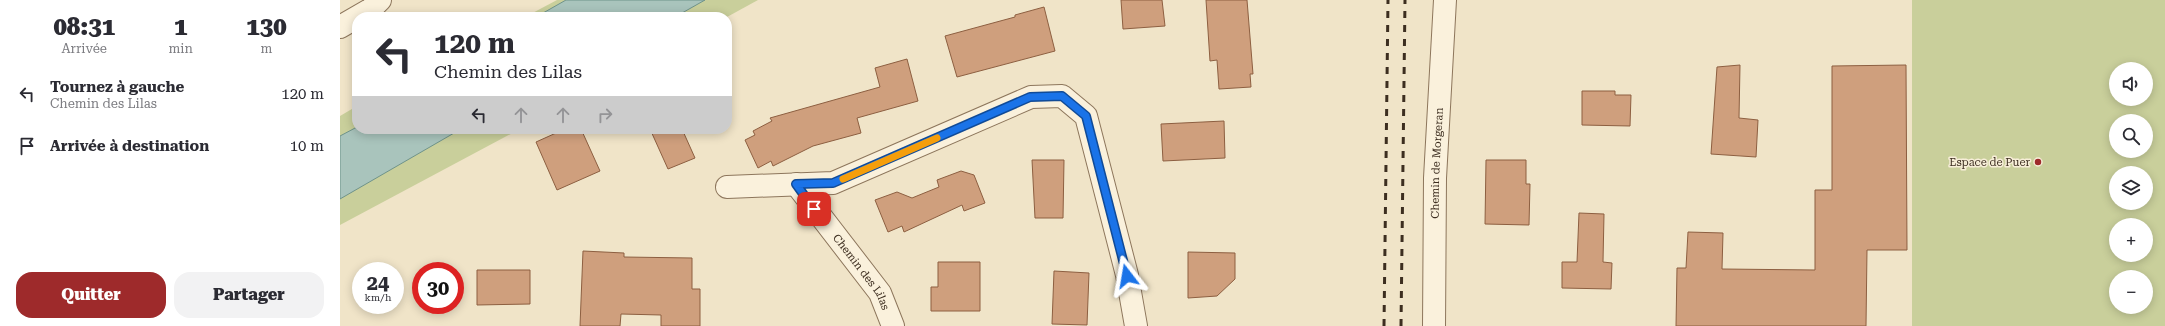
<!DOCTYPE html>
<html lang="fr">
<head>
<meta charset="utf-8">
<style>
  :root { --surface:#fff; --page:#f2f2f3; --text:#2b2b33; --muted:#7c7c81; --accent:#9e2a2b }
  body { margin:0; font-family:"Roboto Serif",serif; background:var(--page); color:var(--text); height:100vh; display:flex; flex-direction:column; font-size:15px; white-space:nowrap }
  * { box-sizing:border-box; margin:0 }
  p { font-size:13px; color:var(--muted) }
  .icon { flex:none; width:22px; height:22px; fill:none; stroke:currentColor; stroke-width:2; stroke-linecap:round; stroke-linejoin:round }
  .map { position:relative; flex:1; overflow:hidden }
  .drawer { display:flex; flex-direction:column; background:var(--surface); width:340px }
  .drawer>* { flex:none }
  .guide { position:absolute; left:12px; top:12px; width:380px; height:122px; border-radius:16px; box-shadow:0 2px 10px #0003; background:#fff; color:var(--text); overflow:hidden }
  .buttons { position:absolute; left:1769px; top:62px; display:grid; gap:8px }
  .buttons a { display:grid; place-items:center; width:44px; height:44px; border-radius:50%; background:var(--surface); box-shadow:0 2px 10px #0003; font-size:20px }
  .speed { position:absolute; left:12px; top:262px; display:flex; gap:8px; font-size:20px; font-weight:700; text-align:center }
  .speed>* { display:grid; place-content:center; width:52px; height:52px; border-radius:50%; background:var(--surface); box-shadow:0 2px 10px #0003; line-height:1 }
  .speed small { font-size:10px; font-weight:400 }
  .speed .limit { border:6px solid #d22; background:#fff; color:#111 }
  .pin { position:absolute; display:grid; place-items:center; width:34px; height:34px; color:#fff; margin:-17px; border-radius:8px; box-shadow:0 2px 6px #0006 }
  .me { position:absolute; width:44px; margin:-22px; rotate:346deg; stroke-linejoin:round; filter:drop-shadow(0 0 3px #0008) }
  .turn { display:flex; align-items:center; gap:14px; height:84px; padding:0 16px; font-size:18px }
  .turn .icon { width:52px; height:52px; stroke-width:2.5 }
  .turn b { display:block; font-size:28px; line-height:34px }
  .lanes { display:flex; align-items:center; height:38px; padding:0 16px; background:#0003; justify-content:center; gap:20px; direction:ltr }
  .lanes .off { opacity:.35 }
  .eta { display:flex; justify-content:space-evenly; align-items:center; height:68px; text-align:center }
  .eta b { font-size:24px; font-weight:800; line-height:28px }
  .action { display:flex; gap:8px; margin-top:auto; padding:8px 16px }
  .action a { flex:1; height:46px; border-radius:16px; background:var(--accent); color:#fff; font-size:16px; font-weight:800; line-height:46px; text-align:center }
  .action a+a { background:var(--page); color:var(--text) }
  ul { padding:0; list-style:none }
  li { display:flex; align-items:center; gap:12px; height:52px; padding:0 16px }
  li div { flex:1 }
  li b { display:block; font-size:15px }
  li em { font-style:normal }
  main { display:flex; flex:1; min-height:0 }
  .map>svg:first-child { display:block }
  .green { fill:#c9cf9b; fill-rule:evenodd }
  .water { fill:#a9c4bc; stroke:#6f938a }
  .building { fill:#cf9f7d; stroke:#8d5f41 }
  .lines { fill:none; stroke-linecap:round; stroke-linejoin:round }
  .minor-casing { stroke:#8d765c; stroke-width:24 }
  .minor { stroke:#faf1dc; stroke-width:22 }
  .rail { stroke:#3d2e20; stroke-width:3; stroke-dasharray:7 7; stroke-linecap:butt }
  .route-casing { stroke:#114b97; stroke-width:10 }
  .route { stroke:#1a73e8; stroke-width:7 }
  .slow { stroke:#f59e0b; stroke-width:7 }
  .poi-dot { fill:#9e2a2b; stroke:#f7eed8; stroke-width:1.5 }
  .labels { text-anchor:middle; stroke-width:3; stroke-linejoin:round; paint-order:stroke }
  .poi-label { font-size:11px; fill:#3d2e20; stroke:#f7eed8; text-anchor:end }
  .street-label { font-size:11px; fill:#3d2e20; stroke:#f7eed8 }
</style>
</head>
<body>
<main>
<section class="drawer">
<div class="eta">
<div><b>08:31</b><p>Arrivée</p></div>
<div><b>1</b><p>min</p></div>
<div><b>130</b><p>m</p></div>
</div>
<ul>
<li><svg class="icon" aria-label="left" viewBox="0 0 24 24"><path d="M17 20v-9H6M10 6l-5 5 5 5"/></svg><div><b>Tournez à gauche</b><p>Chemin des Lilas</p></div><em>120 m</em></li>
<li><svg class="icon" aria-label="arrive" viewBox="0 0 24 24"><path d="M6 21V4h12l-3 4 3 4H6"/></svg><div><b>Arrivée à destination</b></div><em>10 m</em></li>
</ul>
<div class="action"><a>Quitter</a><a>Partager</a></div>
</section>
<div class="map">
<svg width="1825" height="326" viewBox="0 0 1825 326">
  <rect width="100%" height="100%" fill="#f0e4c8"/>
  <g class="green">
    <path d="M 217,0 L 418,0 L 387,17 L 185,17 Z"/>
    <path d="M 1572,0 L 1825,0 L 1825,326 L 1572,326 ZM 1776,69 L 1806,69 L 1806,99 L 1776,99 ZM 1776,121 L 1806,121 L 1806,151 L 1776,151 ZM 1776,173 L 1806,173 L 1806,203 L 1776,203 ZM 1776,225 L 1806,225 L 1806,255 L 1776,255 ZM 1776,277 L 1806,277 L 1806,307 L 1776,307 Z"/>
    <path d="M 17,106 L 17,129 L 180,129 L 0,225 L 0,116 Z"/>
  </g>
  <g class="water">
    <path d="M 226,0 L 365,0 L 335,17 L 196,17 Z"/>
    <path d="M 17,127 L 17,129 L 121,129 L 0,199 L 0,136 Z"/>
  </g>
  <g class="building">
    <path d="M 781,0 L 822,0 L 825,26 L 783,29 Z"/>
    <path d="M 866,0 L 907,0 L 913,74 L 910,74 L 911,87 L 879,89 L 877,60 L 870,61 Z"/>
    <path d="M 704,7 L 715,51 L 617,77 L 605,36 L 675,17 L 675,15 Z"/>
    <path d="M 567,59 L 578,101 L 517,118 L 521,133 L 473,146 L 433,166 L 431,161 L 418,168 L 405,140 L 415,135 L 413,131 L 432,121 L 430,118 L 540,87 L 535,68 Z"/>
    <path d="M 1400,65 L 1399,118 L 1418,120 L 1416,157 L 1371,154 L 1377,67 Z"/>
    <path d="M 1566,65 L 1567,250 L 1527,250 L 1526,326 L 1336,326 L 1337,268 L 1346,268 L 1348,232 L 1383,233 L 1382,269 L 1475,270 L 1475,190 L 1492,190 L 1492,66 Z"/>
    <path d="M 1242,91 L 1275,91 L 1275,95 L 1291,95 L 1290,126 L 1242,125 Z"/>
    <path d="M 884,121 L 885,158 L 823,161 L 821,124 Z"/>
    <path d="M 225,129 L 241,129 L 260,171 L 217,190 L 196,142 Z"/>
    <path d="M 310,129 L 342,129 L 355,158 L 328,169 Z"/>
    <path d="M 692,160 L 724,160 L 723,218 L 695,218 Z"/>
    <path d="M 1146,160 L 1186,160 L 1186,184 L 1190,184 L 1189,225 L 1145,224 Z"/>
    <path d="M 621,171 L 634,175 L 645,203 L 624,211 L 622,205 L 564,232 L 562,226 L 548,232 L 535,200 L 557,192 L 572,198 L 599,187 L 597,180 Z"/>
    <path d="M 1239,213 L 1264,214 L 1263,262 L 1272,263 L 1271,289 L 1222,288 L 1222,262 L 1237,262 Z"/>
    <path d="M 243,251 L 284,253 L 284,257 L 352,258 L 352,289 L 360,289 L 360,326 L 321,326 L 321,315 L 281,314 L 280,326 L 240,326 Z"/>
    <path d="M 848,252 L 895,253 L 895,279 L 877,296 L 848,298 Z"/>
    <path d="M 598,262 L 640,262 L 640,311 L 591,311 L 591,287 L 598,287 Z"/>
    <path d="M 137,270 L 190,270 L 190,304 L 137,305 Z"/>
    <path d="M 714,271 L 749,273 L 747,325 L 712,324 Z"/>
  </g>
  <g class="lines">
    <defs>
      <g id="minor">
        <path d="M 0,27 L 31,9 L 40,0"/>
        <path id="s1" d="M 456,184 L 540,293 L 553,326"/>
        <path d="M 387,187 L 493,183 L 691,97 L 722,96 L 746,116 L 787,275 L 796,326"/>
        <path id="s2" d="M 1094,326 L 1095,178 L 1105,0"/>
      </g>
    </defs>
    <use href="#minor" class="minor-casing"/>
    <use href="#minor" class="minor"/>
    <g class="rail">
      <path d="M 1044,326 L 1048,0"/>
      <path d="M 1061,326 L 1065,0"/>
    </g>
  </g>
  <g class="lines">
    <defs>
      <path id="route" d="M 474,209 L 456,184 L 493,183 L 690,97 L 722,96 L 746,116 L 787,276"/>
    </defs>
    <use href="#route" class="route-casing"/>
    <use href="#route" class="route"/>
    <path class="slow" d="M 503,179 L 597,138"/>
  </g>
  <circle class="poi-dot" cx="1698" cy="162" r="4"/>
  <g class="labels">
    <g class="poi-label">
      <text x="1690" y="166">Espace de Puer</text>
    </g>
    <g class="street-label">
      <text dy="4" stroke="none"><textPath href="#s2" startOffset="163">Chemin de Morgeran</textPath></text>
      <text dy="4" stroke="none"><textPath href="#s1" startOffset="110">Chemin des Lilas</textPath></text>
    </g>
  </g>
</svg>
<div class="buttons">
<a><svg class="icon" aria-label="sound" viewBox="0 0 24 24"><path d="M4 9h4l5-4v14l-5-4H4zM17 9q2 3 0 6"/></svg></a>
<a><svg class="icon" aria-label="search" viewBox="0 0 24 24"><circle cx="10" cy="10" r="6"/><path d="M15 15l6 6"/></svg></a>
<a><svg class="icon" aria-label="layers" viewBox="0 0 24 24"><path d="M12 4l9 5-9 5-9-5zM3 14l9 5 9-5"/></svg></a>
<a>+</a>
<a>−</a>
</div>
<div class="speed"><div>24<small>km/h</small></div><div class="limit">30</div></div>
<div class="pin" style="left:474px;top:209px;background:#d93025"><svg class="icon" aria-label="arrive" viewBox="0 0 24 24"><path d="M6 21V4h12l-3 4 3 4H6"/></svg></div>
<svg class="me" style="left:787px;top:276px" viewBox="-20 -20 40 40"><path d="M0-17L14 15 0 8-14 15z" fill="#1a73e8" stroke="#fff" stroke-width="4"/></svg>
<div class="guide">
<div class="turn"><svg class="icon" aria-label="left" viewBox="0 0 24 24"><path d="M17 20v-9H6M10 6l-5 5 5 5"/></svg><div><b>120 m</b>Chemin des Lilas</div></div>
<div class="lanes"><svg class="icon" aria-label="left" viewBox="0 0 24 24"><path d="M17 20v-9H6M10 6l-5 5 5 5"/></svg><svg class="icon off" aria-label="ahead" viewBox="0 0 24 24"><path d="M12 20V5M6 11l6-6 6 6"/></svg><svg class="icon off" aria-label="ahead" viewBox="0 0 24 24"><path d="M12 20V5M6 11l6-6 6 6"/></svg><svg class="icon off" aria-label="right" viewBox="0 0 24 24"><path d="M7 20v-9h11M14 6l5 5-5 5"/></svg></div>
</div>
</div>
</main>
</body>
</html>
